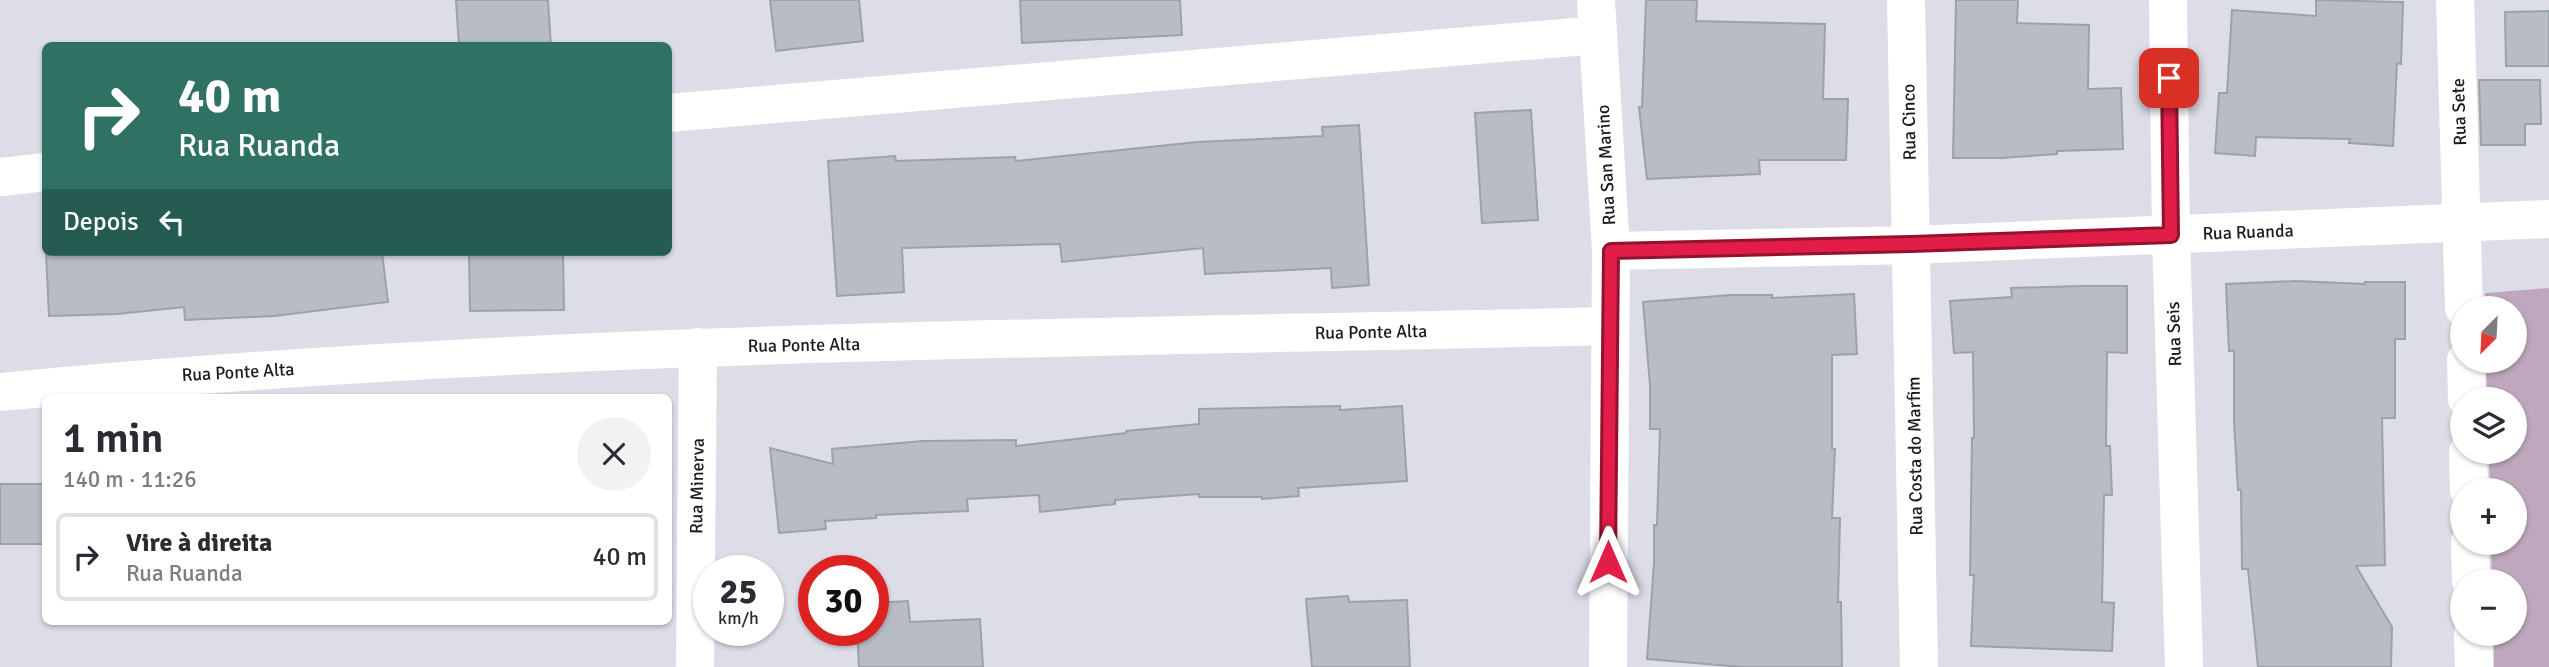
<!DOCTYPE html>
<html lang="pt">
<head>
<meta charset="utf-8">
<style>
  :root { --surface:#fff; --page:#f2f2f3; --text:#2b2b33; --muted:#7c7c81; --line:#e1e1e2 }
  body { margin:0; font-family:Signika,sans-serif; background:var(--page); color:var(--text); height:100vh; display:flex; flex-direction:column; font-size:26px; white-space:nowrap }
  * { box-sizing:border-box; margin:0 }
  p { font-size:23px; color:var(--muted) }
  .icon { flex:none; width:38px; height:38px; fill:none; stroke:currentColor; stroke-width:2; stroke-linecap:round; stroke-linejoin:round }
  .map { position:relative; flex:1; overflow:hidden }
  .details { position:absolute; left:42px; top:394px; width:630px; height:231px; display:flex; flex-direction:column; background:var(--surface); border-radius:10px; box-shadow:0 2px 5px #0004 }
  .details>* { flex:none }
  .top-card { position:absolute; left:42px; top:42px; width:630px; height:214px; border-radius:10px; box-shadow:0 2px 5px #0004; background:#2f7264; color:#fff; overflow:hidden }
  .needle { width:46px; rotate:204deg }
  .controls { position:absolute; left:2450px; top:296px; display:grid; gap:14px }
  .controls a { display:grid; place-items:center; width:77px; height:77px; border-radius:50%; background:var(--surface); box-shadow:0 2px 5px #0004; font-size:35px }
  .speed { position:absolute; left:693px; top:555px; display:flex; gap:14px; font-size:35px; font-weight:700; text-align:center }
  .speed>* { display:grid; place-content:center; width:91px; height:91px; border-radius:50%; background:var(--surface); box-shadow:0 2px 5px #0004; line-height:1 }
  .speed small { font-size:18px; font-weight:400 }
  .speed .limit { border:10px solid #d22; background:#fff; color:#111 }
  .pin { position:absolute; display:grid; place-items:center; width:60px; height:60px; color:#fff; margin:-30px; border-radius:14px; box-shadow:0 4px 10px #0006 }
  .me { position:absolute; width:77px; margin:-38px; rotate:0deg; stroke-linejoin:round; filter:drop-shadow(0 0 5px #0008) }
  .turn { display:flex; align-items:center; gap:24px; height:147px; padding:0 21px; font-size:32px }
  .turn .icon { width:91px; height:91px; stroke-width:2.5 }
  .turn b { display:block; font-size:49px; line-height:60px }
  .then { display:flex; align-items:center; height:66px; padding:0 21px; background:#0003; gap:14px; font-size:26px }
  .round { display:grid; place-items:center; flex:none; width:74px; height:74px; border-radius:37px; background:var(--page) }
  .headline { display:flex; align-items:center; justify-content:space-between; height:119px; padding:0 21px }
  h1 { font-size:42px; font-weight:600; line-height:52px }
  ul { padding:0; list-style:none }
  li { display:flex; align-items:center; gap:21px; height:88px; margin:0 14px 10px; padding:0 7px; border:4px solid var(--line); border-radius:10px }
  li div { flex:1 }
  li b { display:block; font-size:26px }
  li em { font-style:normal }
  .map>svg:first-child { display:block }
  .green { fill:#bfa7bd }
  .building { fill:#b7bcc6; stroke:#9ca1ab; stroke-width:2 }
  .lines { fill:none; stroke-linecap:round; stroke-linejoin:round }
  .street { stroke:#fff; stroke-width:38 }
  .route-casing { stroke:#92132f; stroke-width:18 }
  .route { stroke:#e11d48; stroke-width:12 }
  .labels { text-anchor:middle; stroke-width:5; stroke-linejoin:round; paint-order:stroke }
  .street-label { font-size:18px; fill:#1c1c20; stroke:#fff }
</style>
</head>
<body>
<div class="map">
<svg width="2549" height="667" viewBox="0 0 2549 667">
  <rect width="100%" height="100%" fill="#dddde8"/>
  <path class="green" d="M 2549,288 L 2549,667 L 2494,667 L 2494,634 L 2515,634 L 2515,581 L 2492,581 L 2491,543 L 2515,542 L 2515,490 L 2490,490 L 2489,452 L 2515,452 L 2515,399 L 2487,399 L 2486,361 L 2515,360 L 2515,308 L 2485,308 L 2485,293 Z"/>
  <g class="building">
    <path d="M 456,0 L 548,0 L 551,46 L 459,46 Z"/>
    <path d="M 770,0 L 859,0 L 863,41 L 776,51 Z"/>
    <path d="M 1020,0 L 1180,0 L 1182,35 L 1022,43 Z"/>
    <path d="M 1646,0 L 1697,0 L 1696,21 L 1825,24 L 1823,99 L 1848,99 L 1846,160 L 1759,160 L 1760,174 L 1647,179 L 1639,107 L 1642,107 Z"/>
    <path d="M 1956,0 L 2018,0 L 2017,23 L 2089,25 L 2088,89 L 2121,88 L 2123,149 L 2057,151 L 2057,154 L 2001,158 L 1953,158 Z"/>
    <path d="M 2316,0 L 2403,2 L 2401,64 L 2397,63 L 2393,146 L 2349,143 L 2350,139 L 2256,137 L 2255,156 L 2215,153 L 2219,93 L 2227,93 L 2232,10 L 2316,16 Z"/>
    <path d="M 2549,11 L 2549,66 L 2506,66 L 2505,12 Z"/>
    <path d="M 2479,80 L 2540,80 L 2541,124 L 2525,124 L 2525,145 L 2481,145 Z"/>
    <path d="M 1531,110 L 1538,220 L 1482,223 L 1475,113 Z"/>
    <path d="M 1359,125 L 1369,285 L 1332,288 L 1331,268 L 1205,274 L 1203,248 L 1062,262 L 1060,244 L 902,248 L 904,292 L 837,296 L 828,161 L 895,156 L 896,161 L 1015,157 L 1016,161 L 1197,142 L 1323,136 L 1322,127 Z"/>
    <path d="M 46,252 L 382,252 L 388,302 L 274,316 L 185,320 L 184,307 L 117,314 L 49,316 Z"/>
    <path d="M 469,252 L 563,252 L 564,310 L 470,311 Z"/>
    <path d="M 2295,281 L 2365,284 L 2365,282 L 2405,282 L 2405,339 L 2395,339 L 2395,418 L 2382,418 L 2385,565 L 2356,566 L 2392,627 L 2391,667 L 2258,667 L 2248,569 L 2242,569 L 2241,490 L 2238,490 L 2234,422 L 2234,351 L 2229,351 L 2226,284 Z"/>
    <path d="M 2081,286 L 2127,286 L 2127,353 L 2107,352 L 2106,446 L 2110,446 L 2112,495 L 2104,495 L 2102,602 L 2114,603 L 2112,651 L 1971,646 L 1974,575 L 1970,575 L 1972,438 L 1974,438 L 1973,352 L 1954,353 L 1950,301 L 2012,297 L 2011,288 Z"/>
    <path d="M 1854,294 L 1857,354 L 1832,355 L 1832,449 L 1835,449 L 1832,518 L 1840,518 L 1838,602 L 1841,602 L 1842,667 L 1742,667 L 1647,659 L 1654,563 L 1654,525 L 1657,525 L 1660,429 L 1650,429 L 1650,385 L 1643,302 L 1731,295 L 1772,295 L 1772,298 Z"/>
    <path d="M 1340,406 L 1340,410 L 1402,406 L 1407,481 L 1298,488 L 1299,496 L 1262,499 L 1262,497 L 1199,497 L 1199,494 L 1115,500 L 1115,504 L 1040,512 L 1039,495 L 967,499 L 968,511 L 876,515 L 876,518 L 825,521 L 826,529 L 779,533 L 770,448 L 833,464 L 832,449 L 923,441 L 1016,440 L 1016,446 L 1126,433 L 1126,431 L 1199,424 L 1199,409 Z"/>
    <rect x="0" y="484" width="46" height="60"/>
    <path d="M 1348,596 L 1349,602 L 1407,600 L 1410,667 L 1312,667 L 1306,599 Z"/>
    <path d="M 908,601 L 910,622 L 980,619 L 983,667 L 859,667 L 857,630 L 873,630 L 873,603 Z"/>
  </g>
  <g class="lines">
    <g class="street">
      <path d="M 1596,0 L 1611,251 L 1608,667"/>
      <path d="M 1906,0 L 1919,667"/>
      <path d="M 2168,0 L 2171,235 L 2184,667"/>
      <path d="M 2455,0 L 2464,308"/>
      <path d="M 668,113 L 1598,35"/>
      <path d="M 0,177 L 46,172"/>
      <path d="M 1611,251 L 1911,245 L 2549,219"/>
      <path d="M 2466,360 L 2467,399"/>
      <path d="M 0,392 C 535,340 1073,339 1609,326"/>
      <path d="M 2468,452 L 2469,490"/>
      <path d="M 2470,542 L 2471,581"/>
      <path d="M 2473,634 L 2474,667"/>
      <path d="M 695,667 L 698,347"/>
    </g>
  </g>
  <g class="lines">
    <defs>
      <path id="route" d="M 1608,562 L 1611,251 L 1911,244 L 2171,235 L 2169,78"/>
    </defs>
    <use href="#route" class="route-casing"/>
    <use href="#route" class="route"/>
  </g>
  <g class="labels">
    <g class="street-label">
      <text transform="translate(2459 112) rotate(-92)" y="6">Rua Sete</text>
      <text transform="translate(1909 122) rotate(-91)" y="6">Rua Cinco</text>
      <text transform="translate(1606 165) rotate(-93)" y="6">Rua San Marino</text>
      <text transform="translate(2248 232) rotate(-2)" y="6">Rua Ruanda</text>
      <text transform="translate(1371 332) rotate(-1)" y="6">Rua Ponte Alta</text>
      <text transform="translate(2174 334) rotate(-92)" y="6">Rua Seis</text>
      <text transform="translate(804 345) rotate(-1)" y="6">Rua Ponte Alta</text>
      <text transform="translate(238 372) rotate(-3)" y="6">Rua Ponte Alta</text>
      <text transform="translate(1915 456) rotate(-91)" y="6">Rua Costa do Marfim</text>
      <text transform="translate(697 486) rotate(-89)" y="6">Rua Minerva</text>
    </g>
  </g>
</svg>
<div class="controls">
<a><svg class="needle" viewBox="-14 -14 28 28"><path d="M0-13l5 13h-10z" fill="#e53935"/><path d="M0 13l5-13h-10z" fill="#7c7c81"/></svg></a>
<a><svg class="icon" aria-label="layers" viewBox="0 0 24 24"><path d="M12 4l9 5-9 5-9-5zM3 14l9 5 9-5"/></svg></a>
<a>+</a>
<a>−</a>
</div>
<div class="speed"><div>25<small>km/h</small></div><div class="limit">30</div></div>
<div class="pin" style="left:2169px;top:78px;background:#d93025"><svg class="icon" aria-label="arrive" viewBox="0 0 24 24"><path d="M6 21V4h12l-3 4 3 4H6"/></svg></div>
<svg class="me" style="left:1608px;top:562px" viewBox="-20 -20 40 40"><path d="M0-17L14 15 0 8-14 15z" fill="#e11d48" stroke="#fff" stroke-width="4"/></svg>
<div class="top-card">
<div class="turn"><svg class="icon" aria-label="right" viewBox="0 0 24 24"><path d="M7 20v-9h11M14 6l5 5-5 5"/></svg><div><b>40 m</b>Rua Ruanda</div></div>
<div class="then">Depois<svg class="icon" aria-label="left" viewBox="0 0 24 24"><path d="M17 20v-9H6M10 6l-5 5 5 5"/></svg></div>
</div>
<section class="details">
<div class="headline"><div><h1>1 min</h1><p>140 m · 11:26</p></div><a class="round"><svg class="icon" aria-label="close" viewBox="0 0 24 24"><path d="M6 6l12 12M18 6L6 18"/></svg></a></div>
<ul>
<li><svg class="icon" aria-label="right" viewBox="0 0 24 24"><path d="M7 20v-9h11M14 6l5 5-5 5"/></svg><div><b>Vire à direita</b><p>Rua Ruanda</p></div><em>40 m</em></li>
</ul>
</section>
</div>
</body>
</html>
